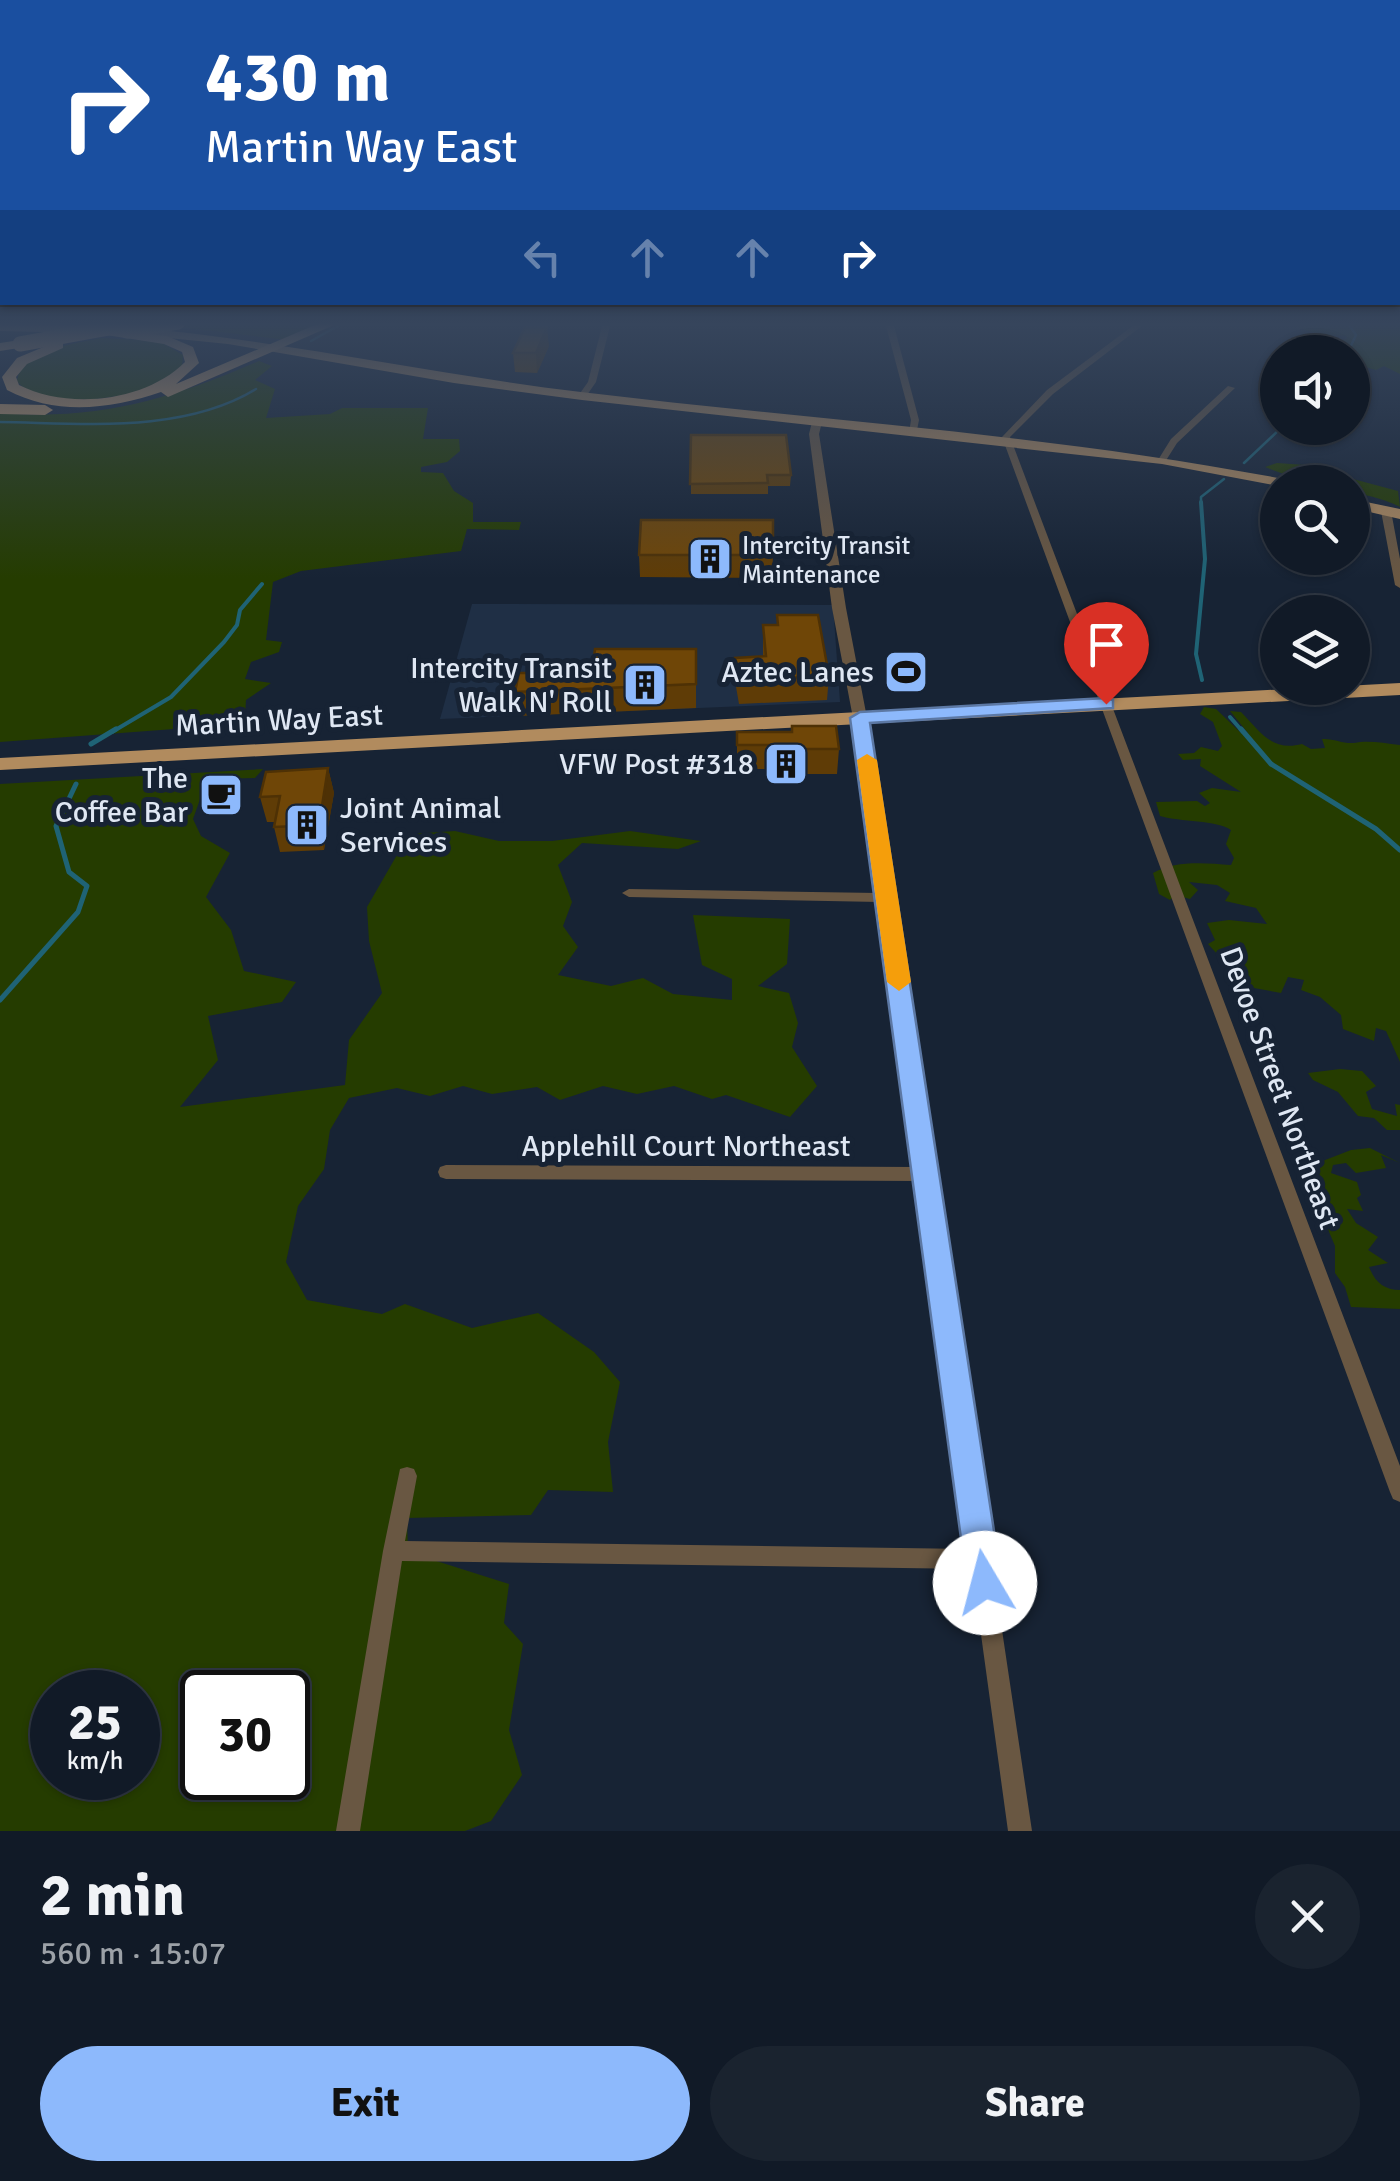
<!DOCTYPE html>
<html lang="en">
<head>
<meta charset="utf-8">
<style>
  :root { --surface:#111a27; --page:#1a232f; --text:#f1f3f6; --muted:#9ca1a7; --line:#303844; --accent:#8db9fc }
  body { margin:0; font-family:Signika,sans-serif; background:var(--page); color:var(--text); height:100vh; display:flex; flex-direction:column; font-size:38px; white-space:nowrap }
  * { box-sizing:border-box; margin:0 }
  p { font-size:32px; color:var(--muted) }
  .icon { flex:none; width:55px; height:55px; fill:none; stroke:currentColor; stroke-width:2; stroke-linecap:round; stroke-linejoin:round }
  .map { position:relative; height:1831px; overflow:hidden }
  .panel { display:flex; flex-direction:column; background:var(--surface); flex:1 }
  .panel>* { flex:none }
  .top-card { position:absolute; left:0px; top:0px; width:1400px; height:305px; box-shadow:0 2px 8px #0004,0 0 0 2px var(--line); background:#1a4fa0; color:#fff; overflow:hidden }
  .buttons { position:absolute; left:1260px; top:335px; display:grid; gap:20px }
  .buttons a { display:grid; place-items:center; width:110px; height:110px; border-radius:50%; background:var(--surface); box-shadow:0 2px 8px #0004,0 0 0 2px var(--line); font-size:50px }
  .speed { position:absolute; left:30px; top:1670px; display:flex; gap:20px; font-size:50px; font-weight:700; text-align:center }
  .speed>* { display:grid; place-content:center; width:130px; height:130px; border-radius:50%; background:var(--surface); box-shadow:0 2px 8px #0004,0 0 0 2px var(--line); line-height:1 }
  .speed small { font-size:25px; font-weight:400 }
  .speed .limit { border:5px solid #111; border-radius:15px; background:#fff; color:#111 }
  .pin { position:absolute; display:grid; place-items:center; width:85px; height:85px; color:#fff; margin:-102px -42px; border-radius:50% 50% 50% 0; rotate:-45deg; box-shadow:0 0 10px #0007 }
  .pin .icon { rotate:45deg }
  .me { position:absolute; width:110px; margin:-55px; rotate:352deg; stroke-linejoin:round; filter:drop-shadow(0 0 8px #0008) }
  .turn { display:flex; align-items:center; gap:35px; height:210px; padding:0 40px; font-size:45px }
  .turn .icon { width:130px; height:130px; stroke-width:2.5 }
  .turn b { display:block; font-size:70px; line-height:85px }
  .lanes { display:flex; align-items:center; height:95px; padding:0 40px; background:#0003; justify-content:center; gap:50px; direction:ltr }
  .lanes .off { opacity:.35 }
  .round { display:grid; place-items:center; flex:none; width:105px; height:105px; border-radius:52px; background:var(--page) }
  .head { display:flex; align-items:center; justify-content:space-between; height:170px; padding:0 40px }
  h1 { font-size:60px; font-weight:700; line-height:75px }
  .primary-button { display:flex; gap:20px; margin-top:auto; padding:20px 40px }
  .primary-button a { flex:1; height:115px; border-radius:60px; background:var(--accent); color:#111; font-size:40px; font-weight:700; line-height:115px; text-align:center }
  .primary-button a+a { background:var(--page); color:var(--text) }
  .map>svg:first-child { display:block }
  .built { fill:#1f2f45 }
  .green { fill:#253c00; fill-rule:evenodd }
  .lines { fill:none; stroke-linecap:round; stroke-linejoin:round }
  .stream-far2 { stroke:#1f6375; stroke-width:2.5 }
  .stream-far1 { stroke:#1f6375; stroke-width:4 }
  .stream { stroke:#1f6375; stroke-width:5 }
  .minor { fill:#695742; fill-rule:evenodd }
  .tertiary { fill:#695742; fill-rule:evenodd }
  .primary { fill:#b18b5e; fill-rule:evenodd }
  .motorway { fill:#cd9f68; fill-rule:evenodd }
  .motorway-bridge { stroke:#cd9f68; stroke-width:15 }
  .wall { fill:#5f3c06 }
  .shaded-wall { fill:#4e3105 }
  .building { fill:#6f4607; stroke:#4e3105; stroke-width:2.5 }
  .route { fill:#8db9fc; stroke:#5c78a4; stroke-width:2.5 }
  .slow { fill:#f59e0b }
  .labels { text-anchor:middle; stroke-width:10; stroke-linejoin:round; paint-order:stroke }
  .far-poi-label { font-size:25px; fill:#dfe7f3; stroke:#172334; text-anchor:start }
  .poi-label { font-size:30px; fill:#dfe7f3; stroke:#172334; text-anchor:end }
  .street-label { font-size:30px; fill:#dfe7f3; stroke:#172334 }
</style>
</head>
<body>
<div class="map">
<svg width="1400" height="1831" viewBox="0 0 1400 1831">
  <rect width="100%" height="100%" fill="#172334"/>
  <path class="built" d="M 472,604 L 833,605 L 840,702 L 440,719 Z"/>
  <g class="green">
    <path d="M 194,322 L 329,322 L 287,340 L 179,327 Z"/>
    <path d="M 1292,322 L 1400,322 L 1400,374 L 1384,366 L 1376,370 L 1354,364 L 1352,352 L 1340,352 L 1336,341 L 1347,339 L 1346,336 C 1329,335 1305,335 1292,322 Z"/>
    <path d="M 101,338 L 159,341 L 183,355 L 182,367 C 173,373 164,381 155,385 C 125,400 39,410 17,381 C 23,349 74,344 101,338 Z"/>
    <path d="M 259,361 L 272,366 L 255,380 L 275,389 L 266,418 L 330,414 L 342,408 L 428,408 L 423,439 L 459,439 L 460,451 L 447,462 L 421,467 L 421,472 L 443,473 L 454,491 L 473,503 L 473,522 L 521,522 L 519,530 L 467,529 L 461,551 L 301,571 L 273,582 L 266,640 L 282,642 L 279,652 L 251,662 L 245,679 L 271,683 L 246,700 L 245,715 L 228,725 L 0,742 L 0,413 C 96,421 172,399 259,361 Z"/>
    <path d="M 1277,463 L 1320,466 L 1323,471 L 1398,491 L 1400,507 C 1392,502 1361,492 1353,494 L 1352,482 L 1322,472 L 1320,475 L 1330,482 L 1305,482 L 1265,467 Z"/>
    <path d="M 1204,707 L 1216,709 L 1241,733 L 1248,733 L 1230,711 L 1241,712 C 1260,731 1271,752 1302,744 L 1311,749 L 1325,748 L 1322,739 C 1333,738 1343,744 1354,743 C 1368,740 1383,743 1400,745 L 1400,1062 L 1386,1031 L 1376,1028 L 1374,1041 L 1343,1029 L 1341,1015 L 1320,997 L 1301,990 L 1304,980 L 1288,977 L 1281,993 L 1226,983 L 1228,966 L 1208,944 L 1215,940 L 1207,923 L 1229,920 L 1267,924 L 1256,908 L 1225,901 L 1230,893 L 1217,885 L 1189,882 L 1198,890 L 1190,899 L 1175,895 L 1170,900 L 1159,894 L 1153,873 C 1175,860 1205,863 1231,865 L 1234,858 L 1226,844 L 1231,830 C 1217,820 1180,822 1160,816 L 1156,802 L 1197,801 L 1205,806 L 1210,803 L 1199,793 L 1212,788 L 1241,792 L 1200,766 L 1201,759 L 1183,760 L 1178,754 L 1194,753 L 1201,747 L 1218,751 L 1222,746 L 1213,722 L 1200,714 Z"/>
    <path d="M 263,769 L 255,778 L 214,779 L 203,791 L 193,819 L 201,836 L 230,853 L 206,897 L 231,930 L 244,971 L 296,982 L 282,1002 L 208,1016 L 218,1060 L 180,1107 L 345,1085 L 349,1040 L 382,993 L 369,941 L 367,907 L 409,834 L 455,831 L 499,841 L 552,841 L 630,831 L 701,841 L 678,849 L 582,843 L 558,865 L 572,902 L 563,926 L 578,947 L 558,975 L 611,986 L 643,978 L 673,994 L 732,1000 L 732,979 L 702,965 L 693,915 L 790,919 L 787,964 L 758,986 L 789,993 L 798,1023 L 792,1047 L 817,1086 L 790,1117 L 726,1095 L 712,1099 L 674,1086 L 637,1094 L 603,1086 L 560,1100 L 537,1087 L 492,1094 L 463,1086 L 430,1096 L 397,1088 L 349,1098 L 330,1130 L 324,1169 L 298,1206 L 286,1262 L 307,1300 L 382,1314 L 405,1304 L 472,1328 L 538,1313 L 594,1352 L 620,1382 L 608,1442 L 613,1492 L 548,1490 L 531,1515 L 407,1518 L 408,1552 L 509,1584 L 504,1623 L 523,1644 L 509,1730 L 522,1775 L 491,1821 L 465,1831 L 0,1831 L 0,784 ZM 52,1692 L 138,1692 L 138,1778 L 52,1778 ZM 202,1692 L 288,1692 L 288,1778 L 202,1778 Z"/>
    <path d="M 1340,1069 L 1362,1071 L 1376,1086 L 1366,1092 L 1372,1109 L 1397,1116 L 1395,1104 L 1400,1105 L 1400,1130 L 1387,1130 L 1374,1118 L 1358,1116 L 1338,1092 L 1313,1080 L 1308,1073 Z"/>
    <path d="M 1370,1148 L 1400,1163 L 1381,1155 L 1386,1168 L 1356,1173 L 1346,1163 L 1333,1165 L 1331,1173 L 1357,1182 L 1361,1195 L 1357,1198 L 1363,1211 L 1347,1209 L 1356,1223 L 1378,1237 L 1368,1250 L 1388,1263 L 1369,1267 C 1375,1282 1384,1290 1400,1290 L 1400,1309 L 1351,1307 L 1345,1287 L 1335,1273 L 1335,1246 L 1316,1201 L 1312,1180 L 1320,1162 L 1351,1150 Z"/>
  </g>
  <g class="lines">
    <g class="stream-far2">
      <path d="M 1347,322 L 1356,335 L 1348,352"/>
      <path d="M 311,341 L 345,322"/>
      <path d="M 0,422 C 83,423 182,434 256,389"/>
      <path d="M 1244,463 L 1281,428"/>
      <path d="M 1201,504 L 1201,497 L 1224,479"/>
    </g>
    <g class="stream-far1">
      <path d="M 1201,502 L 1205,559 L 1196,654 L 1202,680"/>
      <path d="M 1230,717 L 1243,732"/>
      <path d="M 112,732 L 171,697 L 224,642 L 237,625 L 240,610 L 262,584"/>
    </g>
    <g class="stream">
      <path d="M 1241,729 L 1271,764 L 1376,829 L 1400,850"/>
      <path d="M 91,744 L 116,729"/>
      <path d="M 0,1000 L 78,912 L 87,886 L 69,872 L 56,826 L 76,784"/>
    </g>
    <g class="minor">
      <path d="M 603,322 L 611,322 L 596,382 L 585,398 L 579,398 L 578,396 L 588,382 Z"/>
      <path d="M 885,322 L 893,322 L 919,420 L 916,435 L 909,433 L 911,420 Z"/>
      <path d="M 1138,322 L 1147,322 L 1053,394 L 1010,437 L 1400,1466 L 1400,1502 L 1393,1499 L 1390,1492 L 1002,437 L 1047,390 Z"/>
      <path d="M 1228,386 L 1235,388 L 1177,443 L 1165,462 L 1159,462 L 1158,460 L 1171,439 Z"/>
      <path d="M 1386,508 L 1391,511 L 1400,559 L 1400,588 L 1395,585 L 1381,511 Z"/>
      <path d="M 860,715 L 866,718 L 1032,1831 L 1008,1831 L 972,1569 L 402,1561 L 360,1831 L 336,1831 L 383,1551 L 400,1469 L 407,1467 L 414,1469 L 417,1476 L 405,1541 L 969,1549 L 918,1181 L 446,1179 L 440,1177 L 438,1172 L 440,1167 L 446,1165 L 916,1167 L 880,902 L 629,897 L 622,893 L 629,889 L 878,893 L 854,718 Z"/>
    </g>
    <path class="tertiary" d="M 817,419 L 822,422 L 819,434 L 846,608 L 867,718 L 860,722 L 853,718 L 832,608 L 809,434 L 812,422 Z"/>
    <g class="primary">
      <path d="M 0,323 L 91,325 L 97,329 L 91,333 L 0,331 Z"/>
      <path d="M 133,327 C 283,341 431,374 581,392 C 813,420 1048,434 1278,478 L 1285,482 L 1278,482 L 1278,486 L 1162,464 L 582,400 L 454,383 L 228,344 L 129,334 L 127,331 Z"/>
      <path d="M 1352,499 L 1400,509 L 1400,519 L 1352,508 Z"/>
      <path d="M 1400,683 L 1400,695 L 0,770 L 0,758 Z"/>
    </g>
    <g class="motorway">
      <path d="M 322,322 L 341,322 L 168,397 L 161,392 C 111,409 56,416 7,390 L 2,377 L 17,358 L 58,341 L 63,342 L 63,348 L 27,364 L 16,377 L 19,385 C 68,410 145,402 185,362 L 182,352 L 164,344 L 106,335 L 106,329 L 167,336 L 193,347 L 199,363 L 176,384 Z"/>
      <path d="M 20,340 L 25,341 L 25,347 L 0,351 L 0,343 Z"/>
      <path d="M 0,404 L 45,405 L 53,410 L 45,415 L 0,414 Z"/>
    </g>
    <g class="motorway-bridge">
      <path d="M 127,331 L 178,322"/>
      <path d="M 20,344 L 141,322"/>
    </g>
  </g>
  <g class="wall">
    <path d="M 549,346 L 537,373 L 515,372 L 513,353 Z"/>
    <path d="M 691,435 L 791,475 L 790,486 L 768,486 L 768,494 L 691,494 Z"/>
    <path d="M 639,555 L 773,555 L 772,578 L 640,577 Z"/>
    <path d="M 777,615 L 829,676 L 827,700 L 739,704 L 735,681 L 735,658 L 763,656 L 763,625 L 777,625 Z"/>
    <path d="M 696,649 L 696,708 L 518,716 L 515,692 Z"/>
    <path d="M 737,732 L 839,749 L 837,774 L 771,774 L 771,769 L 737,769 Z"/>
    <path d="M 328,768 L 334,793 L 324,850 L 280,852 L 274,827 L 275,822 L 267,822 L 260,797 Z"/>
  </g>
  <g class="shaded-wall">
    <path d="M 547,327 L 549,346 L 537,373 L 536,353 Z"/>
    <path d="M 328,768 L 334,793 L 324,850 L 319,825 Z"/>
  </g>
  <g class="building">
    <path d="M 525,327 L 547,327 L 536,353 L 513,353 Z"/>
    <path d="M 691,435 L 786,435 L 791,475 L 767,475 L 768,483 L 690,484 Z"/>
    <path d="M 641,520 L 773,520 L 773,555 L 639,555 Z"/>
    <path d="M 777,615 L 818,615 L 829,676 L 740,680 L 735,658 L 766,656 L 763,625 L 778,625 Z"/>
    <path d="M 595,649 L 696,649 L 696,684 L 515,692 L 519,673 L 592,673 Z"/>
    <path d="M 792,726 L 836,726 L 839,749 L 772,749 L 772,745 L 737,745 L 737,732 L 792,732 Z"/>
    <path d="M 328,768 L 319,825 L 274,827 L 280,796 L 260,797 L 266,772 Z"/>
  </g>
  <linearGradient id="sky" x2="0" y2="1"><stop stop-color="#0d131d"/><stop offset="0.56" stop-color="#36455c"/><stop offset="1" stop-color="#36455c" stop-opacity="0"/></linearGradient>
  <rect width="1400" height="579" fill="url(#sky)"/>
  <path class="route" d="M 1106,698 L 1113,700 L 1113,708 L 870,723 L 1002,1583 L 997,1595 L 985,1600 L 973,1595 L 967,1583 L 850,718 L 860,712 Z"/>
  <path class="slow" d="M 867,754 L 877,760 L 911,982 L 899,991 L 887,982 L 857,760 Z"/>
  <defs>
    <symbol id="building-square" viewBox="-11 -11 22 22"><rect x="-9" y="-9" width="18" height="18" rx="4" fill="#8db9fc" stroke="#172334"/><path d="M-4-6H4V6H1V3H-1V6H-4ZM-2.5-4.3h1.7v1.8h-1.7ZM.8-4.3h1.7v1.8H.8ZM-2.5-1h1.7V.8h-1.7ZM.8-1h1.7V.8H.8Z" fill="#111"/></symbol>
    <symbol id="stadium-square" viewBox="-11 -11 22 22"><rect x="-9" y="-9" width="18" height="18" rx="4" fill="#8db9fc" stroke="#172334"/><path d="M0-5a6.5 5 0 1 0 0 10a6.5 5 0 1 0 0-10ZM-3.5-1.8h7v3.6h-7Z" fill="#111"/></symbol>
    <symbol id="cafe-square" viewBox="-11 -11 22 22"><rect x="-9" y="-9" width="18" height="18" rx="4" fill="#8db9fc" stroke="#172334"/><path d="M-5.5-4.5H6V0H3Q3 3.5 0 3.5H-2.5Q-5.5 3.5-5.5 0ZM3-3.2v2h1.7v-2ZM-6 4.5H4V6H-6Z" fill="#111"/></symbol>
  </defs>
  <g fill-rule="evenodd">
    <use href="#building-square" x="685" y="534" width="50" height="50"/>
    <use href="#stadium-square" x="881" y="647" width="50" height="50"/>
    <use href="#building-square" x="620" y="660" width="50" height="50"/>
    <use href="#building-square" x="761" y="739" width="50" height="50"/>
    <use href="#cafe-square" x="196" y="770" width="50" height="50"/>
    <use href="#building-square" x="282" y="800" width="50" height="50"/>
  </g>
  <g class="labels">
    <g class="far-poi-label">
      <text x="742" y="554">Intercity Transit<tspan x="742" dy="29">Maintenance</tspan></text>
    </g>
    <g class="poi-label">
      <text x="612" y="678">Intercity Transit<tspan x="612" dy="34">Walk N' Roll</tspan></text>
      <text x="874" y="682">Aztec Lanes</text>
      <text x="754" y="774">VFW Post #318</text>
      <text x="188" y="788">The<tspan x="188" dy="34">Coffee Bar</tspan></text>
      <text x="340" y="818" text-anchor="start">Joint Animal<tspan x="340" dy="34">Services</tspan></text>
    </g>
    <g class="street-label">
      <text transform="translate(279 720) rotate(-3)" y="10">Martin Way East</text>
      <text transform="translate(1280 1088) rotate(70)" y="10">Devoe Street Northeast</text>
      <text x="686" y="1156">Applehill Court Northeast</text>
    </g>
  </g>
</svg>
<div class="buttons">
<a><svg class="icon" aria-label="sound" viewBox="0 0 24 24"><path d="M4 9h4l5-4v14l-5-4H4zM17 9q2 3 0 6"/></svg></a>
<a><svg class="icon" aria-label="search" viewBox="0 0 24 24"><circle cx="10" cy="10" r="6"/><path d="M15 15l6 6"/></svg></a>
<a><svg class="icon" aria-label="layers" viewBox="0 0 24 24"><path d="M12 4l9 5-9 5-9-5zM3 14l9 5 9-5"/></svg></a>
</div>
<div class="speed"><div>25<small>km/h</small></div><div class="limit">30</div></div>
<div class="pin" style="left:1106px;top:704px;background:#d93025"><svg class="icon" aria-label="arrive" viewBox="0 0 24 24"><path d="M6 21V4h12l-3 4 3 4H6"/></svg></div>
<svg class="me" style="left:985px;top:1583px" viewBox="-20 -20 40 40"><circle r="19" fill="#fff"/><path d="M0-13L10 11 0 6-10 11z" fill="#8db9fc"/></svg>
<div class="top-card">
<div class="turn"><svg class="icon" aria-label="right" viewBox="0 0 24 24"><path d="M7 20v-9h11M14 6l5 5-5 5"/></svg><div><b>430 m</b>Martin Way East</div></div>
<div class="lanes"><svg class="icon off" aria-label="left" viewBox="0 0 24 24"><path d="M17 20v-9H6M10 6l-5 5 5 5"/></svg><svg class="icon off" aria-label="ahead" viewBox="0 0 24 24"><path d="M12 20V5M6 11l6-6 6 6"/></svg><svg class="icon off" aria-label="ahead" viewBox="0 0 24 24"><path d="M12 20V5M6 11l6-6 6 6"/></svg><svg class="icon" aria-label="right" viewBox="0 0 24 24"><path d="M7 20v-9h11M14 6l5 5-5 5"/></svg></div>
</div>
</div>
<section class="panel">
<div class="head"><div><h1>2 min</h1><p>560 m · 15:07</p></div><a class="round"><svg class="icon" aria-label="close" viewBox="0 0 24 24"><path d="M6 6l12 12M18 6L6 18"/></svg></a></div>
<div class="primary-button"><a>Exit</a><a>Share</a></div>
</section>
</body>
</html>
